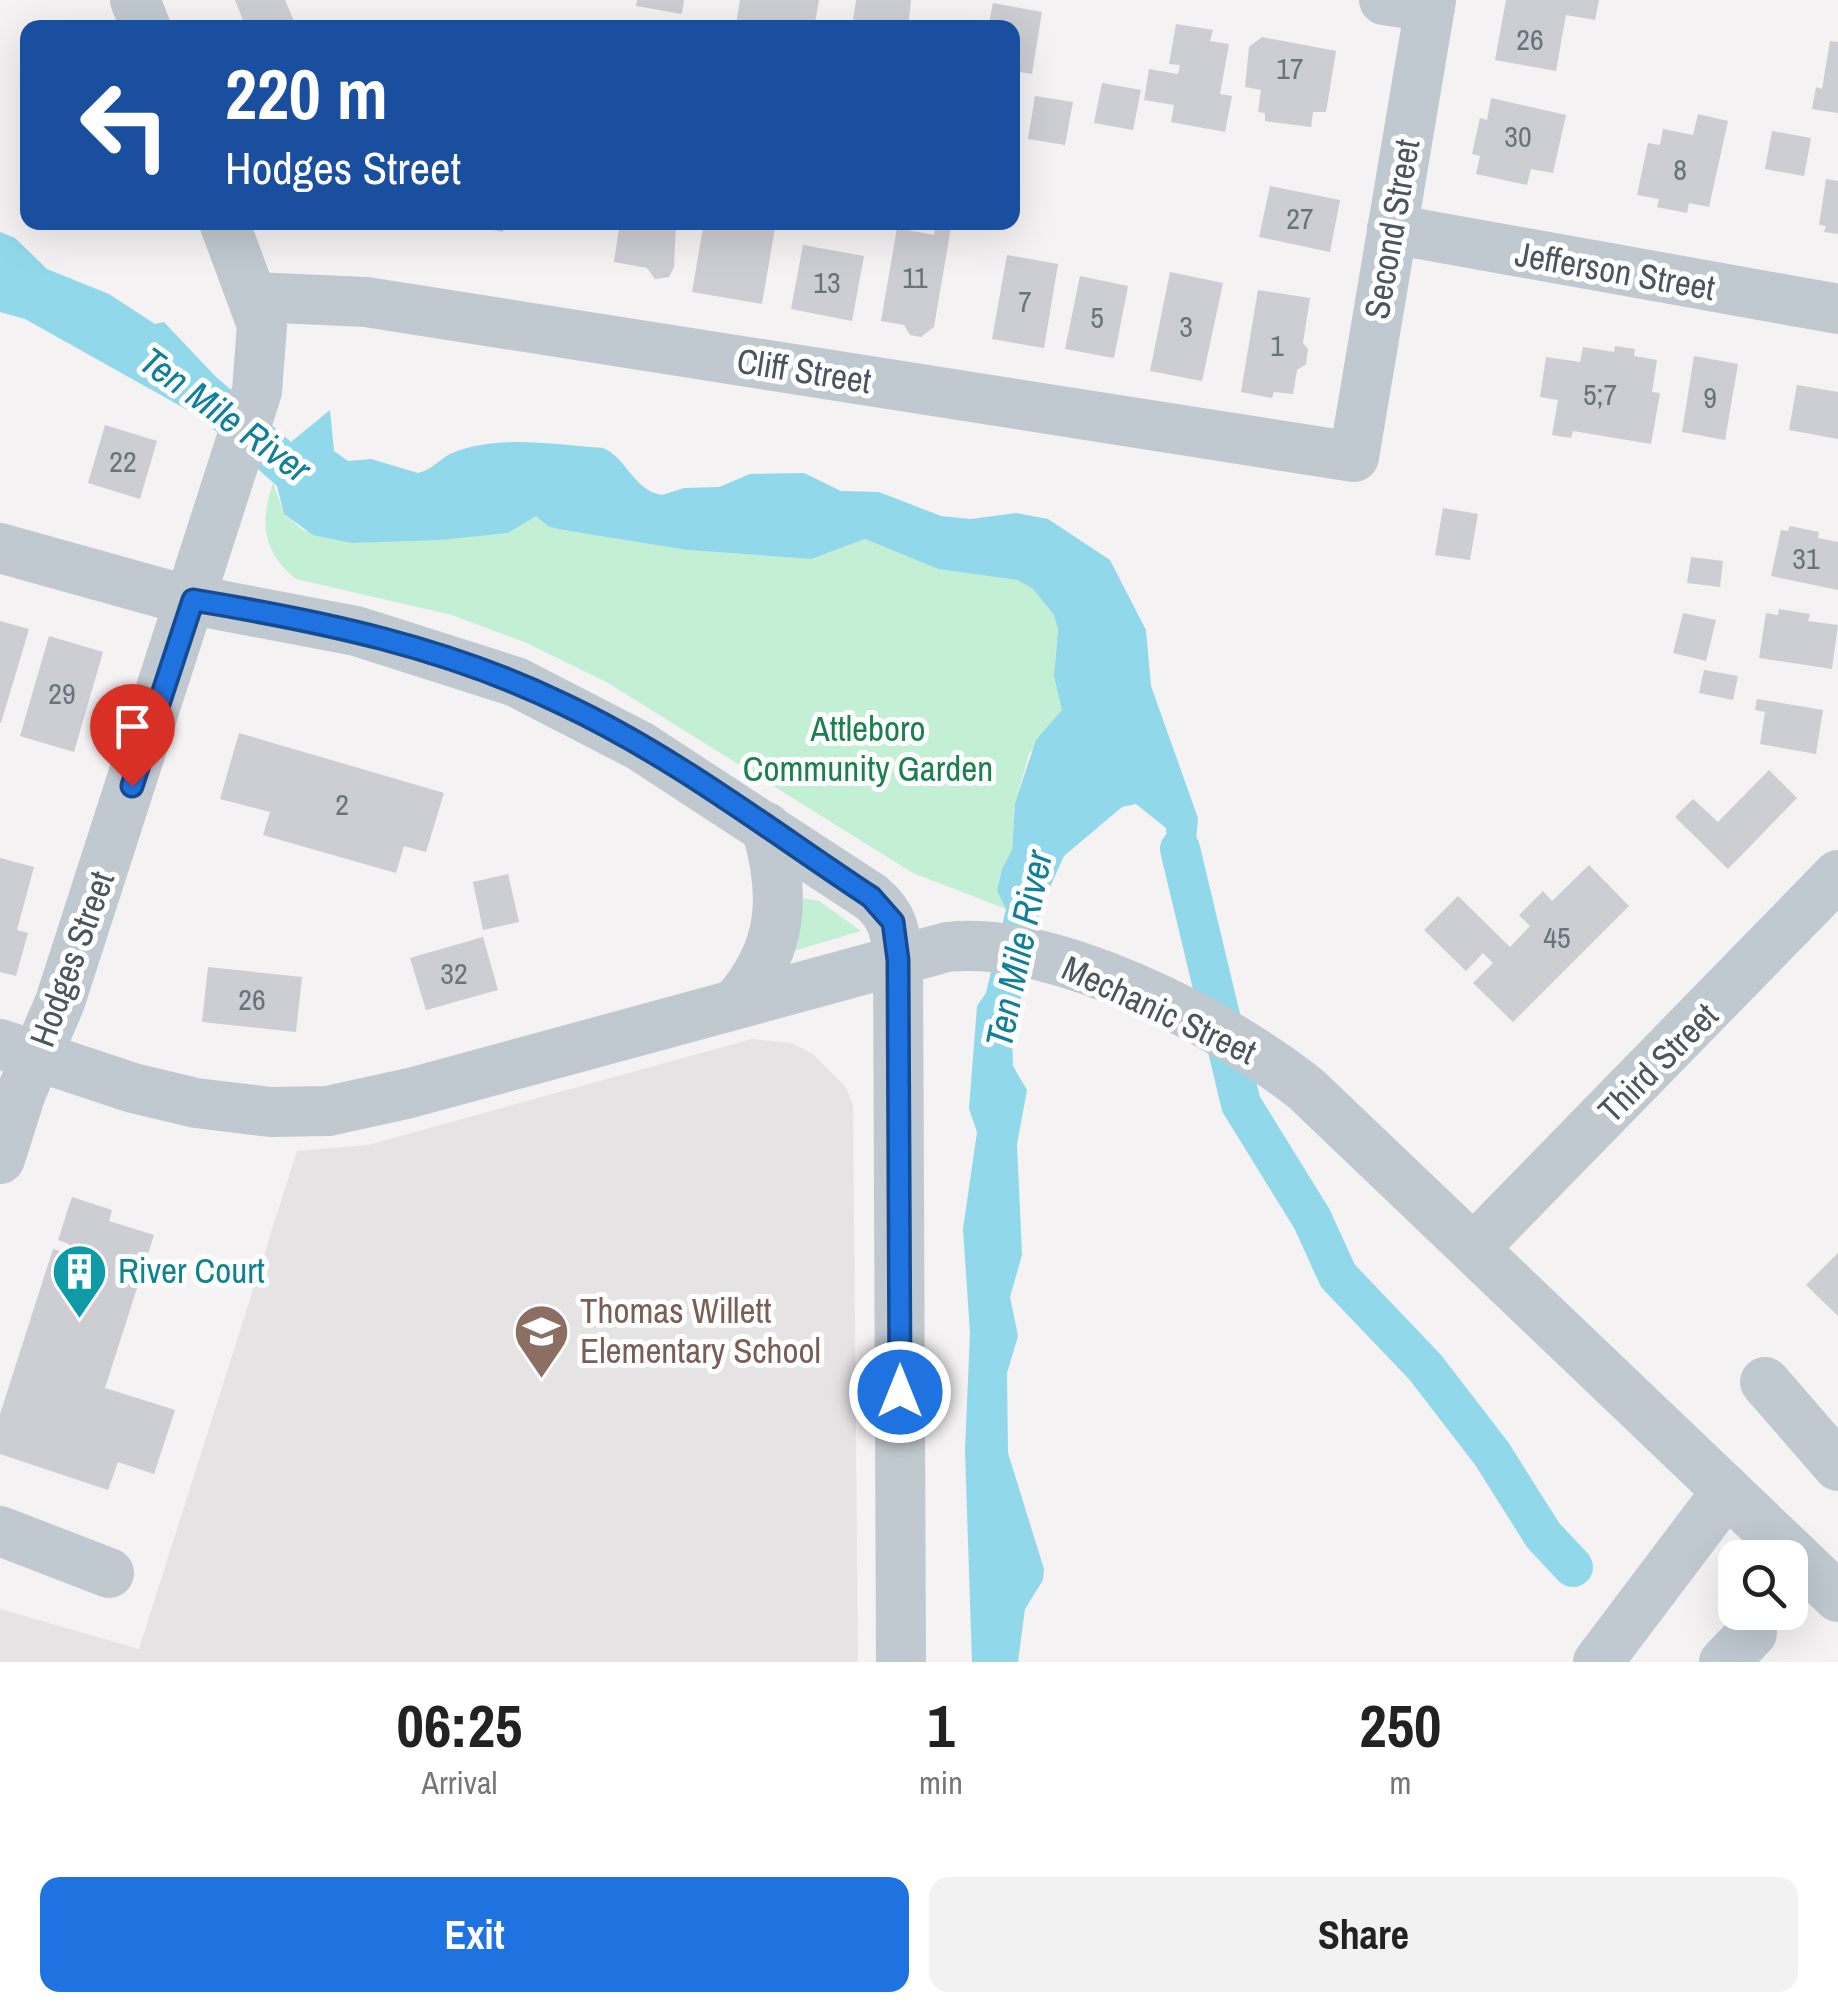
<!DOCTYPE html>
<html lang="en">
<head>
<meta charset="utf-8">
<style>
  :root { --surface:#fff; --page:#f2f2f2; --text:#222; --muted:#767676; --accent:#1f73e1 }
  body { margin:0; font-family:"Archivo Narrow",sans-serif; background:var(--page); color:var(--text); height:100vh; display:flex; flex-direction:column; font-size:38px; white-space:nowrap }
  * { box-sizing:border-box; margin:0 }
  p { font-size:32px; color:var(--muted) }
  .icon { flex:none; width:55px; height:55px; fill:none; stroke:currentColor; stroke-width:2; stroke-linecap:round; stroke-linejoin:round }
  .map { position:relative; height:1662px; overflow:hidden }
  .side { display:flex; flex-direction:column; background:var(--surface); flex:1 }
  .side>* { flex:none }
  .guide { position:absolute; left:20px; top:20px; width:1000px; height:210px; border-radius:20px; box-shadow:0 10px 40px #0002; background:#1a4fa0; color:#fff; overflow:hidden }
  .buttons { position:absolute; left:1718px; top:1540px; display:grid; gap:20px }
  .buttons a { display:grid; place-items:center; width:90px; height:90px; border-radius:20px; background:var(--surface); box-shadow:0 10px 40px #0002; font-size:50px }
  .pin { position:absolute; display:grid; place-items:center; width:85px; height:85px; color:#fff; margin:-102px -42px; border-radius:50% 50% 50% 0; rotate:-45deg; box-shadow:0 0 10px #0007 }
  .pin .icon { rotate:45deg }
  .me { position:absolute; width:110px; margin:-55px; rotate:0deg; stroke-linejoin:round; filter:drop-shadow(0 0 8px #0008) }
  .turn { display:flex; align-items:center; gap:35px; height:210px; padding:0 40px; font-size:45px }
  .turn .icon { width:130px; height:130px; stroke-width:2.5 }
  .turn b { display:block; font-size:70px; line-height:85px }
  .eta { display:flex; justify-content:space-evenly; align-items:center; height:170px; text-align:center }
  .eta b { font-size:60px; font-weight:700; line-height:70px }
  .primary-button { display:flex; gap:20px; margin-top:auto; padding:20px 40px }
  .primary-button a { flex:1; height:115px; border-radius:20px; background:var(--accent); color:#fff; font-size:40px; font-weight:700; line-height:115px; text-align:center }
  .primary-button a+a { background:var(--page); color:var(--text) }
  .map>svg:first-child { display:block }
  .education { fill:#e5e3e4 }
  .green { fill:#c3efd4 }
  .water { fill:#92d8eb }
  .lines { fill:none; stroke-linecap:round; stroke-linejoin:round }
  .canal { stroke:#92d8eb; stroke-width:40 }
  .building { fill:#ccced4 }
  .minor { stroke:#c0c9d0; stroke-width:50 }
  .route-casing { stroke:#144b92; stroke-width:25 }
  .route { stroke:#1f73e1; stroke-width:18 }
  .labels { text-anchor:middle; stroke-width:10; stroke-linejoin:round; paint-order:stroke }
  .number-label { font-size:30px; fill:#6a737c }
  .street-label { font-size:35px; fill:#4a555f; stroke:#fff }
  .park-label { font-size:35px; fill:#1a814e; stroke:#fff }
  .culture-label { font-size:35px; fill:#0d838f; stroke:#fff; text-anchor:start }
  .education-label { font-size:35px; fill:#785e54; stroke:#fff; text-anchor:start }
  .water-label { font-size:38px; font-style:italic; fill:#107f9c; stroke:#fff }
</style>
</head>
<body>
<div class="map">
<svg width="1838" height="1662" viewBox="0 0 1838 1662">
  <rect width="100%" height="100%" fill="#f4f2f2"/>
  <path class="education" d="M 752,1039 L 791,1043 L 813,1054 L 846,1087 L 853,1106 L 858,1662 L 0,1662 L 0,1609 L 139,1649 L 297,1151 L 368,1145 Z"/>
  <g class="green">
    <path d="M 273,483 L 284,514 L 303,530 L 350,543 L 508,533 L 536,515 L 549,527 L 569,531 L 687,550 L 813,559 L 865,539 L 938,569 L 1017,580 L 1032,588 L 1054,615 L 1058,630 L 1055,661 L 1062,710 L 1029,754 L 1015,803 L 1012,851 L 1002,869 L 997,891 L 1006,909 L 913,873 L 608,683 L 527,643 L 452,615 L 296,579 C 262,551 260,522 273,483 Z"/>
    <path d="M 804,898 L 819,901 L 861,931 L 790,952 Z"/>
  </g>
  <path class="water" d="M 0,232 L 15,238 L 47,269 L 109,294 L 155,324 L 164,322 L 215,376 L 291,442 L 330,410 L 334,451 L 348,461 L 371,459 L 418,473 C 432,470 439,459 452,453 C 499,434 554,445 603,448 C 627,458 633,490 662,495 L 684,488 L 719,487 L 750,474 L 804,473 L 841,491 L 879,492 L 941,516 L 971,519 L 1016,513 L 1048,519 L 1110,560 L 1146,630 L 1151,686 L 1198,818 L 1191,900 L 1170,868 L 1166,828 L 1136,804 L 1122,807 L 1064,856 L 1041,907 L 1012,1037 L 1013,1066 L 1027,1090 L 1017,1144 L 1022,1255 L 1010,1297 L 1018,1336 L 1007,1373 L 1008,1453 L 1044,1569 L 1043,1580 L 1025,1609 L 1018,1662 L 972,1662 L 965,1450 L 970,1333 L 963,1229 L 977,1132 L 969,1109 L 977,1006 L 986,993 L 1006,909 L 997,891 L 1002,869 L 1012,850 L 1015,803 L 1036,740 L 1062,710 L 1054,676 L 1058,630 L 1054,615 L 1032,588 L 1017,580 L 938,569 L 865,539 L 812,559 L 687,550 L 569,531 L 549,527 L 536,516 L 508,533 L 440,540 L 351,543 L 313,535 L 284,514 L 277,486 L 200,417 L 25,319 L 0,312 Z"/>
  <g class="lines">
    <path class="canal" d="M 1180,849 L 1241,1104 L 1312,1219 L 1338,1276 L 1425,1367 L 1492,1454 L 1543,1535 L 1573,1567"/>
  </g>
  <g class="building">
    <path d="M 235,0 L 285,0 L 297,28 L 246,28 Z"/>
    <path d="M 637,0 L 684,0 L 682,14 L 636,6 Z"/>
    <path d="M 740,0 L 819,0 L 814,28 L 736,24 Z"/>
    <path d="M 856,0 L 911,0 L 908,28 L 852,28 Z"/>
    <path d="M 1506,0 L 1599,0 L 1595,20 L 1566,15 L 1556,71 L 1495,60 Z"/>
    <path d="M 993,3 L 1042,12 L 1032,74 L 1012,71 L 1012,28 L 988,28 Z"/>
    <path d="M 1176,24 L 1213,30 L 1210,41 L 1229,44 L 1220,94 L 1232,96 L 1225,132 L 1171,122 L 1174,105 L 1144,100 L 1149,69 L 1178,74 L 1180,65 L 1169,64 Z"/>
    <path d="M 1262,37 L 1336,51 L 1326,112 L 1313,112 L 1311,127 L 1265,121 L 1265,113 L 1258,112 L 1261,90 L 1245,87 L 1249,47 Z"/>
    <path d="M 1830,41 L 1838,42 L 1838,113 L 1812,109 L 1816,87 L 1822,89 Z"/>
    <path d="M 1102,83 L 1141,90 L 1133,130 L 1094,123 Z"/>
    <path d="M 1035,96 L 1073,102 L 1065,145 L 1028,139 Z"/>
    <path d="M 1491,98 L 1566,115 L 1553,173 L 1531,169 L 1527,185 L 1476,174 L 1480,156 L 1472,154 L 1480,118 L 1487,120 Z"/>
    <path d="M 1698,114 L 1728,121 L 1709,207 L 1689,203 L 1687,213 L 1657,207 L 1659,199 L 1637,195 L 1648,143 L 1660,145 L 1663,129 L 1693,135 Z"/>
    <path d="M 1772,131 L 1811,138 L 1804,176 L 1765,169 Z"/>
    <path d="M 1826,179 L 1838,181 L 1838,234 L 1824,232 L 1826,226 L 1819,225 Z"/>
    <path d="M 1270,186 L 1340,200 L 1330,252 L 1259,237 Z"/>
    <path d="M 452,222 L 504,222 L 503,232 Z"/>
    <path d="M 620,222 L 676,222 L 674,267 L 669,277 L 655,279 L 647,268 L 614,262 Z"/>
    <path d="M 704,222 L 776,222 L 762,304 L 692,292 Z"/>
    <path d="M 936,224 L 951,227 L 934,327 L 921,337 L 910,335 L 904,325 L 881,321 L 897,228 L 934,235 Z"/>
    <path d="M 803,245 L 864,256 L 852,321 L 791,309 Z"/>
    <path d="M 1007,255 L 1058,264 L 1044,348 L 992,339 Z"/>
    <path d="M 1170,272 L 1223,283 L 1202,381 L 1150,371 Z"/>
    <path d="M 1080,276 L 1128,286 L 1114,358 L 1065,349 Z"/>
    <path d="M 1258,290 L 1310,298 L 1303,343 L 1308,349 L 1306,364 L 1297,370 L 1293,394 L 1274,392 L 1272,398 L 1241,392 Z"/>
    <path d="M 1615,346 L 1635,349 L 1634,356 L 1657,360 L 1652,392 L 1660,393 L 1651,444 L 1573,431 L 1571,438 L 1552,435 L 1558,400 L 1540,397 L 1546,357 L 1580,362 L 1583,347 L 1614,352 Z"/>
    <path d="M 1694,356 L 1738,364 L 1725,440 L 1682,432 Z"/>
    <path d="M 1797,385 L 1838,392 L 1838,439 L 1789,430 Z"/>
    <path d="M 105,425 L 157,441 L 140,499 L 88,483 Z"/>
    <path d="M 1443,508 L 1478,514 L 1470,560 L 1435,555 Z"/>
    <path d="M 1790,526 L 1819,532 L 1818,538 L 1838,542 L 1838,590 L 1771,576 L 1781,530 L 1788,531 Z"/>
    <path d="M 1691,557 L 1723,561 L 1720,587 L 1687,583 Z"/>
    <path d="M 1779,609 L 1810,614 L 1808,621 L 1838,625 L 1832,669 L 1759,658 L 1766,613 L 1778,615 Z"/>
    <path d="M 1683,613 L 1716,620 L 1706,661 L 1673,653 Z"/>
    <path d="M 0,621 L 29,629 L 1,723 L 0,723 Z"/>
    <path d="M 49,636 L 103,652 L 74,752 L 20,736 Z"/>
    <path d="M 1704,670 L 1738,676 L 1733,700 L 1699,693 Z"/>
    <path d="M 1757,699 L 1823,710 L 1816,754 L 1760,744 L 1765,712 L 1755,710 Z"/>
    <path d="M 239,733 L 444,793 L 426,852 L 404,846 L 396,873 L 263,835 L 270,812 L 220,799 Z"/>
    <path d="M 1769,770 L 1797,798 L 1728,869 L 1675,817 L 1693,799 L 1718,822 Z"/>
    <path d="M 0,858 L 34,867 L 17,930 L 28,933 L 16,976 L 0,972 Z"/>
    <path d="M 1589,865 L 1629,906 L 1513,1022 L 1473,983 L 1493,963 L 1483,953 L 1466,971 L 1424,930 L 1458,896 L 1510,947 L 1530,926 L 1519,915 L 1543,891 L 1552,901 Z"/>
    <path d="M 508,874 L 519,922 L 483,930 L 473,882 Z"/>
    <path d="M 483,937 L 498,990 L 426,1010 L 410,958 Z"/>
    <path d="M 208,967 L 302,977 L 296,1032 L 202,1022 Z"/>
    <path d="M 72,1197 L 112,1210 L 109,1221 L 154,1235 L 105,1388 L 175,1410 L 154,1474 L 118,1462 L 108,1490 L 0,1454 L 0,1414 L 53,1249 L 67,1253 L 69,1244 L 58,1240 Z"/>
    <path d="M 1838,1253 L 1838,1316 L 1806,1285 Z"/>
  </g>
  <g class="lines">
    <g class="minor">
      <path d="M 135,0 L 146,28"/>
      <path d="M 1384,0 L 1430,7"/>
      <path d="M 1392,229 L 1838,309"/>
      <path d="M 253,297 L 366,302 L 1354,457 L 1431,0"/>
      <path d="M 0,548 L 172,596 L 356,631 L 516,682 L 640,746 L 871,897 C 893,915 896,933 898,960 L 901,1662"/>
      <path d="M 736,1003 C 784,949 786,894 766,827"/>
      <path d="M 0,1044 L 133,1088 L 196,1103 L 271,1112 L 328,1111 L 410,1093 L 947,947 C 1055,935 1223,1023 1306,1089 L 1838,1597"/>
      <path d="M 0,1159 L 21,1093 L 60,1002 L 257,391 L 262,325 L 224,222"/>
      <path d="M 1474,1248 L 1838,875"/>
      <path d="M 1765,1382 L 1838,1466"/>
      <path d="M 0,1531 L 109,1573"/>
      <path d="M 1598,1662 L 1727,1491"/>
      <path d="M 1724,1662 L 1752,1633"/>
    </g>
  </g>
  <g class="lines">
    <defs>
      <path id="route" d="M 132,786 L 193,600 C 320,621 446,647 563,704 C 672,755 771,831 871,897 L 893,922 L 898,960 L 900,1392"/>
    </defs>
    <use href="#route" class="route-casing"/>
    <use href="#route" class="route"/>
  </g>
  <defs>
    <symbol id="building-pin" viewBox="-11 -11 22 30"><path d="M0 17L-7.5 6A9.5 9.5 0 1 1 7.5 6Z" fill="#0f9aa8" stroke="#fff"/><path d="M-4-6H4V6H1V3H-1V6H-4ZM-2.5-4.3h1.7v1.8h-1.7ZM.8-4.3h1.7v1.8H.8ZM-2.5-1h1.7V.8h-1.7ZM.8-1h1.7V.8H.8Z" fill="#fff"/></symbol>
    <symbol id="school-pin" viewBox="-11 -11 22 30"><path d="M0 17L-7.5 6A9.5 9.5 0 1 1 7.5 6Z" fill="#8d6e63" stroke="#fff"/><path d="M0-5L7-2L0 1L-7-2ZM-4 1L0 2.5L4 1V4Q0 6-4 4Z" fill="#fff"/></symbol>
  </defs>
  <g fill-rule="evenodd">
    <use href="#building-pin" x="48" y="1240" width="63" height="86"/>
    <use href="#school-pin" x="510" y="1300" width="63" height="86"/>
  </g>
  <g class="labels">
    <g class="number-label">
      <text x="1530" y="50">26</text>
      <text x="1290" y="79">17</text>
      <text x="1518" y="147">30</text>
      <text x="1680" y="180">8</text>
      <text x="1300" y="229">27</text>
      <text x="915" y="288">11</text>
      <text x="827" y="293">13</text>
      <text x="1025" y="312">7</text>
      <text x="1097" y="328">5</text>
      <text x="1186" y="337">3</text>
      <text x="1277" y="356">1</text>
      <text x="1600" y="405">5;7</text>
      <text x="1710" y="408">9</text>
      <text x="123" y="472">22</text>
      <text x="1806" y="569">31</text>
      <text x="62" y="704">29</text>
      <text x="342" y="815">2</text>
      <text x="1557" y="948">45</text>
      <text x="454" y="984">32</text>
      <text x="252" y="1010">26</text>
    </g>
    <g class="street-label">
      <text transform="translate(1392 229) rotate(-80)" y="12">Second Street</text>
      <text transform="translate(1615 271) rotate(10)" y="12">Jefferson Street</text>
      <text transform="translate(804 371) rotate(9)" y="12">Cliff Street</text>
      <text transform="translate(72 959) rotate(-70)" y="12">Hodges Street</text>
      <text transform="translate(1159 1010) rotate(25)" y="12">Mechanic Street</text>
      <text transform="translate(1658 1063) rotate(-45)" y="12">Third Street</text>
    </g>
    <g class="park-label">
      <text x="868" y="741">Attleboro<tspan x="868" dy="40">Community Garden</tspan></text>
    </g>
    <g class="culture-label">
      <text x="118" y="1283">River Court</text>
    </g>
    <g class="education-label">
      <text x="580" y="1323">Thomas Willett<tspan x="580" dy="40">Elementary School</tspan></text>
    </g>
    <g class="water-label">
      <text transform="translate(225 415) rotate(36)" y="13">Ten Mile River</text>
      <text transform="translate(1019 949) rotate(-78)" y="13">Ten Mile River</text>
    </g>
  </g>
</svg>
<div class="buttons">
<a><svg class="icon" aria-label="search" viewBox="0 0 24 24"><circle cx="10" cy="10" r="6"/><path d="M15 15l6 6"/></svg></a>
</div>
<div class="pin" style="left:132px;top:786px;background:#d93025"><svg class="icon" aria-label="arrive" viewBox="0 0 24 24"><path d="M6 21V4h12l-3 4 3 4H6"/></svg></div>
<svg class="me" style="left:900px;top:1392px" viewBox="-20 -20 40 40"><circle r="17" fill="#1f73e1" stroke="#fff" stroke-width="3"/><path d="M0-11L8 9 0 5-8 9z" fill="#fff"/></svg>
<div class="guide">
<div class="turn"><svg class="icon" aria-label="left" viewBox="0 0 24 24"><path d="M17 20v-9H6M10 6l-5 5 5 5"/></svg><div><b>220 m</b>Hodges Street</div></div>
</div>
</div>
<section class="side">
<div class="eta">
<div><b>06:25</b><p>Arrival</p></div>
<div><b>1</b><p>min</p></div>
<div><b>250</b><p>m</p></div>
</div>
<div class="primary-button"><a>Exit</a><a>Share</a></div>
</section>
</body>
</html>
